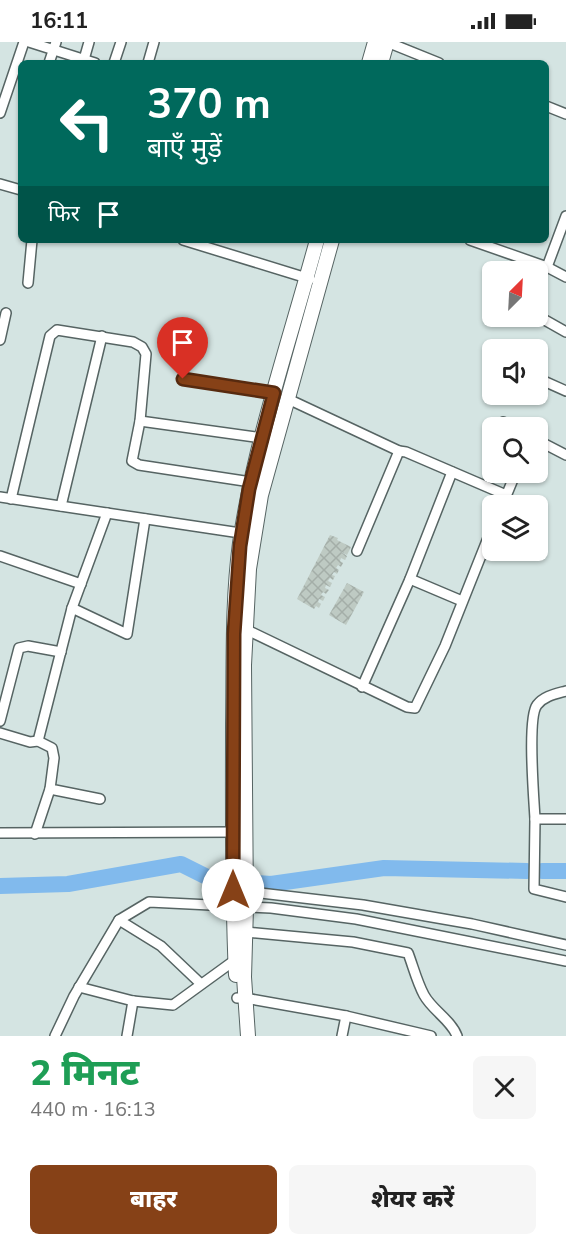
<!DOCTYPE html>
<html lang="hi">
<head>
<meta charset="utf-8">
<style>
  :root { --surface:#fff; --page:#f6f6f6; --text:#222; --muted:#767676; --accent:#864117 }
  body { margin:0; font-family:"Nunito Sans","Noto Sans Devanagari",sans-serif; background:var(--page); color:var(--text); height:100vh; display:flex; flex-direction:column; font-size:22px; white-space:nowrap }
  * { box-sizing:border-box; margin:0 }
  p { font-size:20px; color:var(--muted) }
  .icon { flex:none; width:33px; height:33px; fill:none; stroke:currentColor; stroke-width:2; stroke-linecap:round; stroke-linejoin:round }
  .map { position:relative; height:994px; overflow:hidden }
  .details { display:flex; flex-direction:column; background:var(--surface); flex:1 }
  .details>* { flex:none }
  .top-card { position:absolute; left:18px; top:18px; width:531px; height:183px; border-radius:9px; box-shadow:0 2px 4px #0004; background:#00695c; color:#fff; overflow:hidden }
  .needle { width:39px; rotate:24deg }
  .fabs { position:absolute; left:482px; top:219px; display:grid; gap:12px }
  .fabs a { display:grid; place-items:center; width:66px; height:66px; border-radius:9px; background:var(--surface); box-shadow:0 2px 4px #0004; font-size:30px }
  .pin { position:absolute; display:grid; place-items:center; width:51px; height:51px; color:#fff; margin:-62px -26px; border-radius:50% 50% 50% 0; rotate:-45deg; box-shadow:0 0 6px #0007 }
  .pin .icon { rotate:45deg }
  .me { position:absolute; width:66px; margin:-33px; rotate:0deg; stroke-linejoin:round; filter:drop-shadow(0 0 4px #0008) }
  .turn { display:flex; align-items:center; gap:21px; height:126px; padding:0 30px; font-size:27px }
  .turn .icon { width:78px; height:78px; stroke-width:2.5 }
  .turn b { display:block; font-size:42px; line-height:51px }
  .then { display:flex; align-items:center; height:57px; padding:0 30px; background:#0003; gap:12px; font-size:22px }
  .round { display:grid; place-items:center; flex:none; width:63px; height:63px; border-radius:9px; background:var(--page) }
  .headline { display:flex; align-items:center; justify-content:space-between; height:102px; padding:0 30px }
  h1 { font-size:36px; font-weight:800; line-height:45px; color:#1e9e55 }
  .button { display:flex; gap:12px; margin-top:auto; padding:12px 30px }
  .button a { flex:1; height:69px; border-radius:9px; background:var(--accent); color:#fff; font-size:24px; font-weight:800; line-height:69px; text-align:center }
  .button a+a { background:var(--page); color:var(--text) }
  .status { display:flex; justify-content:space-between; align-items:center; height:42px; padding:0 30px; background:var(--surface); direction:ltr }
  .status svg { height:16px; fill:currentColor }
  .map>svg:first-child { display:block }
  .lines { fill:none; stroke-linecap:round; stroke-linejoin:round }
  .river { stroke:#81baed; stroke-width:16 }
  .building { fill:url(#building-cross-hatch) }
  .minor-casing { stroke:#566463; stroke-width:12 }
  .secondary-casing { stroke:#566463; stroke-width:16 }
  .minor { stroke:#fff; stroke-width:9 }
  .secondary { stroke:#fff; stroke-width:14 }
  .route-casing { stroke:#572a0f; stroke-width:15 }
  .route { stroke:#864117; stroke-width:10 }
</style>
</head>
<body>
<div class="status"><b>16:11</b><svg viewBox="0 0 49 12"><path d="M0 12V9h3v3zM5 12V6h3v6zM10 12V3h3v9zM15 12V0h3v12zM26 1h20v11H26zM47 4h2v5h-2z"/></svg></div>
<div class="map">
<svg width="566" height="994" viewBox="0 0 566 994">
  <defs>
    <pattern id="building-cross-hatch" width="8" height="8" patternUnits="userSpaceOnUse" patternTransform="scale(1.5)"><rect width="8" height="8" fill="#becac3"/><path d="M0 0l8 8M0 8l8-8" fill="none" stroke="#a4aea8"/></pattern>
  </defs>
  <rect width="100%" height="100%" fill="#d4e4e2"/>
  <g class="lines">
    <g class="river">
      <path d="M 542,829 L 566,829"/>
      <path d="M 0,844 L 68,842 L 181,822 L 213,838 L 271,842 L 384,826 L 527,829"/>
    </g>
  </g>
  <g class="building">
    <path d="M 330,493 L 338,496 L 337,498 L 351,505 L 347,513 L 340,509 L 347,514 L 345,518 L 341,516 L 340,519 L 343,521 L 341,525 L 338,523 L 336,526 L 339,528 L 337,532 L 334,530 L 332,533 L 335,534 L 333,538 L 330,536 L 328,539 L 332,541 L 330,545 L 326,543 L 325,546 L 329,548 L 326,552 L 323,550 L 321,553 L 325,555 L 323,559 L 319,557 L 318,560 L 321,562 L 319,566 L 316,564 L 314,567 L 297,557 Z"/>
    <path d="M 347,541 L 364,550 L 346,583 L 329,573 Z"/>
  </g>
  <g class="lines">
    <defs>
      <g id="minor">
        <path d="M 29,0 L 95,21"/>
        <path d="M 387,0 L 439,21"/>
        <path d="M 49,21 L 56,0"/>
        <path d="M 83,21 L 89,0"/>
        <path d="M 114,21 L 121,0"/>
        <path d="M 148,21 L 154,0"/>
        <path d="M 546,64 L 566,72"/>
        <path d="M 0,71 L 24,0"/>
        <path d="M 0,142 L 21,148"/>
        <path d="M 183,198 L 310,237"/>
        <path d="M 470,198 L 547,225 L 566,235"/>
        <path d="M 547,225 L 566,174"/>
        <path d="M 28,241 L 32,198"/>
        <path d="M 543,277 L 566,290"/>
        <path d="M 0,298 L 6,271"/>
        <path d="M 537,336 L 566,349"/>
        <path d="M 183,337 L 274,351"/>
        <path d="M 288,357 L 399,409 L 406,410 L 506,453"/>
        <path d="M 140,379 L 262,396"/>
        <path d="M 503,380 L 513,386"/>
        <path d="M 537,398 L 566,413"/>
        <path d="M 0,455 L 247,492"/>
        <path d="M 11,457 L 50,294 L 57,288 L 133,300 L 142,305 L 146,312 L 140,379 L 132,419 L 139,423 L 251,440"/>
        <path d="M 61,464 L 102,294"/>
        <path d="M 502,464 L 516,430"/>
        <path d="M 357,509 L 399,409"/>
        <path d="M 0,514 L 81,542"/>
        <path d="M 410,537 L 462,559"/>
        <path d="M 72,566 L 127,592 L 145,477"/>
        <path d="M 245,587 L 407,665 L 415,666 L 445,604 L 492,486"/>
        <path d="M 362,645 L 410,537 L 452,430"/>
        <path d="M 566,649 C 555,652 544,654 537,663 C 527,676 534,757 535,777 L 566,777"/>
        <path d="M 0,679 L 19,606 L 28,604 L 61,610"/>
        <path d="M 0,691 L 30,700 L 38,699 L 52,706 L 54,716 L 50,747 L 100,757"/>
        <path d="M 38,699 L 72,566 L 107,471"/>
        <path d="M 535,777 L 534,847 L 566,855"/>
        <path d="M 0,791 L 238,790"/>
        <path d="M 35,792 L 50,747"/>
        <path d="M 243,849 L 363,863 L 472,882 L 566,903"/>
        <path d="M 119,878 L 161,904 L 201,942"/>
        <path d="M 246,890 L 353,900 L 408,911 C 413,924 417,940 424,953 C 432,968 452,979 457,994"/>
        <path d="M 79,945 L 133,959 L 173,963 L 235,918"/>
        <path d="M 237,956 L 245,956 L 346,974 L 431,994"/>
        <path d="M 55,994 L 74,954 L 119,878 L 149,860 L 271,866 L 356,877 L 566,919"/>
        <path d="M 127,994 L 133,959"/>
        <path d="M 342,994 L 346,974"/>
      </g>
      <g id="secondary">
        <path d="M 369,21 L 375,0"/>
        <path d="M 381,21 L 387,0"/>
        <path d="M 236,933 C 232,849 233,766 233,683 C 234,623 232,561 240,501 C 255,398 290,298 317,198"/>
        <path d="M 248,994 L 244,935 L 246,865 L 244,623 L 249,527 L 261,453 L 332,198"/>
      </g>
    </defs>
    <use href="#minor" class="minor-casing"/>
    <use href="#secondary" class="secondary-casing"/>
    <use href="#minor" class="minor"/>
    <use href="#secondary" class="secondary"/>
  </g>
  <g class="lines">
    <defs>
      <path id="route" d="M 183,337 L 274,351 L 249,447 L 240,504 L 234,592 L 233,848"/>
    </defs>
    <use href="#route" class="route-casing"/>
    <use href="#route" class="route"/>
  </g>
</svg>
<div class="fabs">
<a><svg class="needle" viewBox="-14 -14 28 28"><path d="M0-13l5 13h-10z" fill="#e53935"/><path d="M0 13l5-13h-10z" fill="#767676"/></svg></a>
<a><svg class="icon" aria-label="sound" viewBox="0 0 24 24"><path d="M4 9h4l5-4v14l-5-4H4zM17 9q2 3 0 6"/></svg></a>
<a><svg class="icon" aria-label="search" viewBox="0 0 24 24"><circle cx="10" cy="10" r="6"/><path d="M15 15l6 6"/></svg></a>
<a><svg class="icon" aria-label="layers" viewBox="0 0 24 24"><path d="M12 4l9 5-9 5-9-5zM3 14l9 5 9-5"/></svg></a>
</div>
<div class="pin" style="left:183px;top:337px;background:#d93025"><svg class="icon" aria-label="arrive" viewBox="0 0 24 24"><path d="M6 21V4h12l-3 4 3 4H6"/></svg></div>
<svg class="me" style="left:233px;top:848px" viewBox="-20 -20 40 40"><circle r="19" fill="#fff"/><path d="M0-13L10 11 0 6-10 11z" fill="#864117"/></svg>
<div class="top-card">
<div class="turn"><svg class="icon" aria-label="left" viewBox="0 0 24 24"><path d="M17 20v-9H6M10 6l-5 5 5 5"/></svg><div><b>370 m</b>बाएँ मुड़ें</div></div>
<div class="then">फिर<svg class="icon" aria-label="arrive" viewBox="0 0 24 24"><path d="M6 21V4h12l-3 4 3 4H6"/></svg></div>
</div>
</div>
<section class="details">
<div class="headline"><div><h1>2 मिनट</h1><p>440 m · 16:13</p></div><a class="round"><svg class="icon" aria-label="close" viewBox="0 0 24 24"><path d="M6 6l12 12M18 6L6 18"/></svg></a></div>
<div class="button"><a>बाहर</a><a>शेयर करें</a></div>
</section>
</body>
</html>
